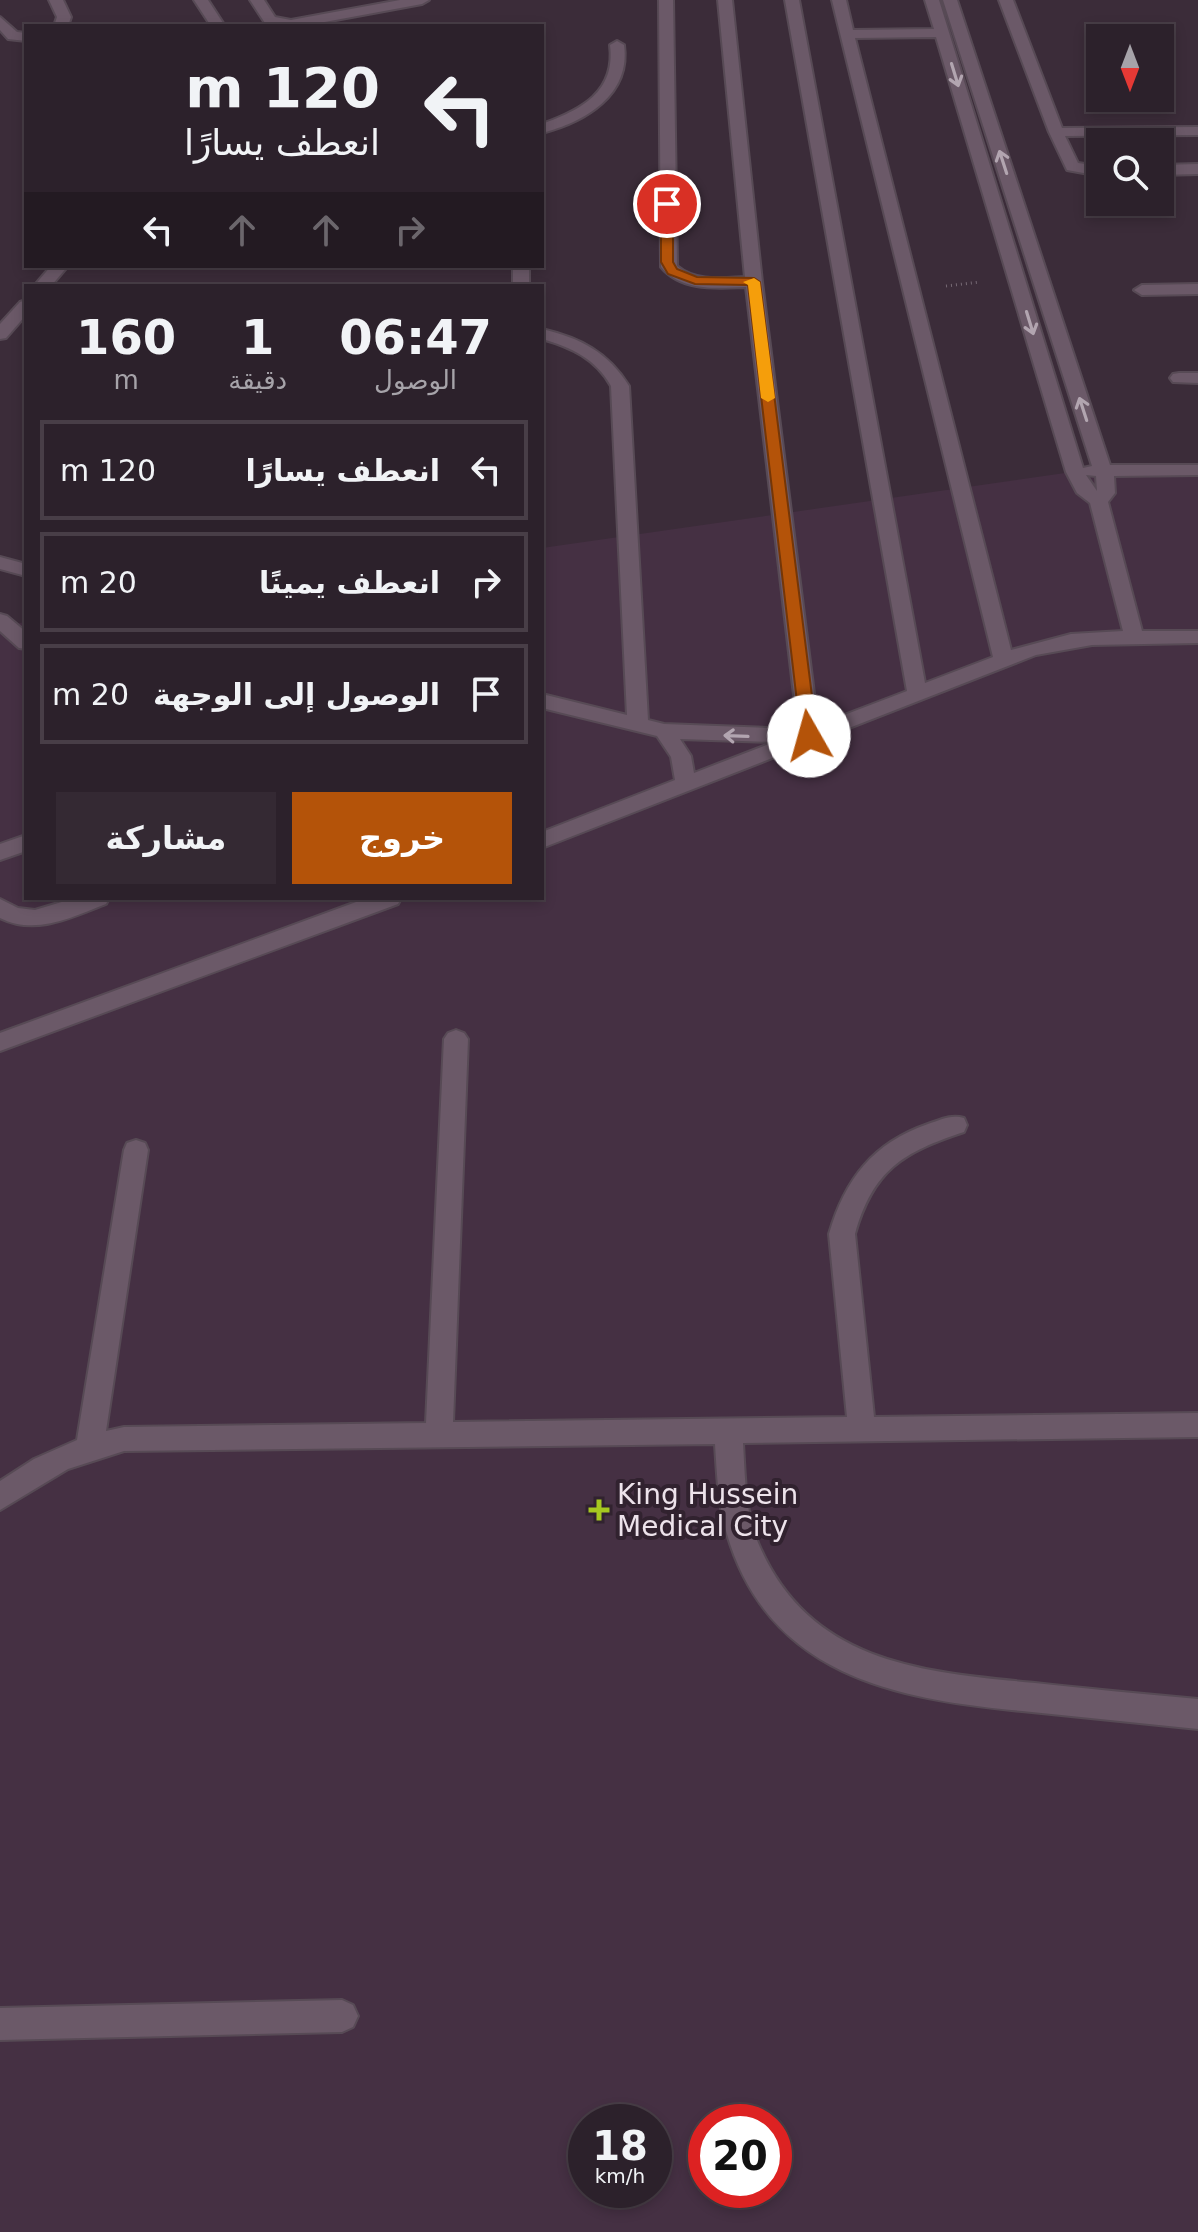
<!DOCTYPE html>
<html lang="ar">
<head>
<meta charset="utf-8">
<style>
  :root { --surface:#2c212b; --page:#342933; --text:#f1f3f6; --muted:#a6a3a9; --line:#483e47; --accent:#b45309 }
  body { margin:0; font-family:"DejaVu Sans",Vazirmatn,sans-serif; background:var(--page); color:var(--text); direction:rtl; height:100vh; display:flex; flex-direction:column; font-size:30px; white-space:nowrap }
  * { box-sizing:border-box; margin:0 }
  p { font-size:26px; color:var(--muted) }
  .icon { flex:none; width:44px; height:44px; fill:none; stroke:currentColor; stroke-width:2; stroke-linecap:round; stroke-linejoin:round }
  .map { position:relative; flex:1; overflow:hidden; direction:ltr }
  .drawer { position:absolute; left:24px; top:284px; width:520px; height:616px; display:flex; flex-direction:column; background:var(--surface); border-radius:0px; box-shadow:0 4px 12px #0003,0 0 0 2px var(--line); direction:rtl }
  .drawer>* { flex:none }
  .hud { position:absolute; left:24px; top:24px; width:520px; height:244px; border-radius:0px; box-shadow:0 4px 12px #0003,0 0 0 2px var(--line); direction:rtl; background:#2c212b; color:var(--text); overflow:hidden }
  .needle { width:52px; rotate:180deg }
  .controls { position:absolute; left:1086px; top:24px; display:grid; gap:16px }
  .controls a { display:grid; place-items:center; width:88px; height:88px; border-radius:0px; background:var(--surface); box-shadow:0 4px 12px #0003,0 0 0 2px var(--line); font-size:40px }
  .speed { position:absolute; left:568px; top:2104px; display:flex; gap:16px; font-size:40px; font-weight:700; text-align:center }
  .speed>* { display:grid; place-content:center; width:104px; height:104px; border-radius:50%; background:var(--surface); box-shadow:0 4px 12px #0003,0 0 0 2px var(--line); line-height:1 }
  .speed small { font-size:20px; font-weight:400 }
  .speed .limit { border:12px solid #d22; background:#fff; color:#111 }
  .pin { position:absolute; display:grid; place-items:center; width:68px; height:68px; color:#fff; margin:-34px; border:4px solid #fff; border-radius:50%; box-shadow:0 2px 8px #0007 }
  .me { position:absolute; width:88px; margin:-44px; rotate:353deg; stroke-linejoin:round; filter:drop-shadow(0 0 6px #0008) }
  .turn { display:flex; align-items:center; gap:28px; height:168px; padding:0 32px; font-size:36px }
  .turn .icon { width:104px; height:104px; stroke-width:2.5 }
  .turn b { display:block; font-size:56px; line-height:68px }
  .lanes { display:flex; align-items:center; height:76px; padding:0 32px; background:#0003; justify-content:center; gap:40px; direction:ltr }
  .lanes .off { opacity:.35 }
  .eta { display:flex; justify-content:space-evenly; align-items:center; height:136px; text-align:center }
  .eta b { font-size:48px; font-weight:800; line-height:56px }
  .button { display:flex; gap:16px; margin-top:auto; padding:16px 32px }
  .button a { flex:1; height:92px; border-radius:0px; background:var(--accent); color:#fff; font-size:32px; font-weight:800; line-height:92px; text-align:center }
  .button a+a { background:var(--page); color:var(--text) }
  ul { padding:0; list-style:none }
  li { display:flex; align-items:center; gap:24px; height:100px; margin:0 16px 12px; padding:0 16px; border:4px solid var(--line); border-radius:0px }
  li div { flex:1 }
  li b { display:block; font-size:30px }
  li em { font-style:normal }
  .map>svg:first-child { display:block }
  .built { fill:#453043; fill-rule:evenodd }
  .lines { fill:none; stroke-linecap:round; stroke-linejoin:round }
  .minor-casing { stroke:#574a55; stroke-width:4 }
  .path { stroke:#766974; stroke-width:3; stroke-dasharray:1 4; stroke-linecap:butt }
  .minor { fill:#6b5968; fill-rule:evenodd }
  .oneway { stroke:#b2a5b0 }
  .route { fill:#b45309; stroke:#753606; stroke-width:2 }
  .slow { fill:#f59e0b }
  .poi-dot { fill:#a6c820; stroke:#31222f; stroke-width:3 }
  .labels { text-anchor:middle; stroke-width:8; stroke-linejoin:round; paint-order:stroke }
  .poi-label { font-size:28px; fill:#ede3eb; stroke:#31222f; text-anchor:start }
</style>
</head>
<body>
<div class="map">
<svg width="1198" height="2232" viewBox="0 0 1198 2232">
  <rect width="100%" height="100%" fill="#3b2c39"/>
  <path class="built" d="M 1198,469 L 1198,2232 L 0,2232 L 0,626 L 26,622 L 26,898 L 542,898 L 542,548 L 1086,470 ZM 586,2122 L 654,2122 L 654,2190 L 586,2190 ZM 706,2122 L 774,2122 L 774,2190 L 706,2190 Z"/>
  <g class="lines">
    <defs>
      <g id="minor">
        <path d="M 49,0 L 63,0 L 71,17 L 68,26 L 54,26 L 57,17 Z"/>
        <path d="M 194,0 L 208,0 L 225,26 L 211,26 Z"/>
        <path d="M 250,0 L 264,0 L 275,17 L 291,20 L 400,0 L 429,0 L 422,4 L 303,26 L 265,23 Z"/>
        <path d="M 659,0 L 673,0 L 677,266 C 696,282 722,278 745,277 L 718,0 L 732,0 L 762,282 L 818,725 L 907,691 L 785,0 L 799,0 L 925,683 L 993,657 L 832,0 L 846,0 L 853,30 L 934,29 L 925,0 L 939,0 L 1083,468 L 1092,466 L 943,0 L 957,0 L 1110,465 L 1198,465 L 1198,475 L 1114,476 L 1115,493 L 1108,502 L 1142,631 L 1198,631 L 1198,643 L 1092,645 L 1036,655 L 542,848 L 542,832 L 675,780 L 671,757 L 657,736 L 542,708 L 542,694 L 627,715 L 611,386 C 596,359 571,347 542,339 L 542,329 C 580,338 608,352 629,386 L 648,720 L 664,724 L 798,729 L 746,287 C 717,288 682,292 661,267 ZM 936,37 L 1066,472 L 1077,493 L 1090,503 L 1123,631 L 1071,634 L 1011,650 L 855,38 ZM 1086,475 L 1096,476 L 1097,491 ZM 680,739 L 774,742 L 694,773 L 691,756 Z"/>
        <path d="M 999,0 L 1013,0 L 1062,128 L 1198,127 L 1198,135 L 1065,136 L 1078,163 L 1100,166 L 1100,176 L 1067,170 L 1049,132 Z"/>
        <path d="M 0,17 L 17,32 L 26,33 L 26,41 L 8,39 L 0,30 Z"/>
        <path d="M 617,41 L 624,45 C 631,95 585,122 542,133 L 542,124 C 581,110 616,92 610,45 Z"/>
        <path d="M 1198,164 L 1198,174 L 1160,175 L 1160,165 Z"/>
        <path d="M 51,266 L 68,266 L 51,286 L 34,286 Z"/>
        <rect x="513" y="266" width="16" height="20"/>
        <path d="M 1198,284 L 1198,294 L 1142,295 L 1134,290 L 1142,285 Z"/>
        <path d="M 26,300 L 26,315 L 6,338 L 0,339 L 0,324 L 20,302 Z"/>
        <path d="M 1179,373 L 1198,373 L 1198,383 L 1173,382 L 1170,378 L 1173,374 Z"/>
        <path d="M 0,557 L 26,564 L 26,576 L 0,569 Z"/>
        <path d="M 0,614 L 7,616 L 26,632 L 26,649 L 19,648 L 0,631 Z"/>
        <path d="M 26,835 L 26,851 L 0,860 L 0,844 Z"/>
        <path d="M 75,898 L 109,898 L 106,904 C 72,917 36,936 0,918 L 0,899 L 18,908 L 35,910 Z"/>
        <path d="M 367,898 L 401,898 L 398,904 L 0,1051 L 0,1033 Z"/>
        <path d="M 456,1030 L 464,1033 L 468,1039 L 453,1422 L 847,1417 L 829,1234 C 845,1179 873,1143 928,1124 C 940,1120 951,1114 964,1118 L 967,1125 L 964,1132 C 903,1152 873,1170 855,1234 L 874,1417 L 1198,1413 L 1198,1437 L 743,1443 C 745,1476 745,1514 759,1545 C 810,1663 921,1672 1035,1683 C 1089,1689 1143,1694 1198,1699 L 1198,1729 C 1139,1723 1081,1717 1022,1711 C 895,1699 768,1675 727,1534 C 718,1505 717,1474 715,1444 L 124,1451 L 68,1469 L 0,1510 L 0,1481 L 34,1459 L 77,1440 L 124,1150 L 127,1143 L 136,1140 L 145,1143 L 148,1150 L 106,1431 L 124,1427 L 426,1423 L 444,1039 L 448,1033 Z"/>
        <path d="M 342,2000 L 353,2005 L 358,2016 L 353,2027 L 342,2032 L 0,2040 L 0,2008 Z"/>
      </g>
    </defs>
    <use href="#minor" class="minor-casing"/>
    <path class="path" d="M 946,286 L 980,282"/>
    <use href="#minor" class="minor"/>
  </g>
  <defs><path id="oneway-shaft" d="M-6 0H5M1.5-3L5.5 0L1.5 3" fill="none" stroke-width="1.6" stroke-linecap="round" stroke-linejoin="round" transform="scale(2)"/></defs>
  <g class="oneway">
    <use href="#oneway-shaft" transform="translate(955 75) rotate(73)"/>
    <use href="#oneway-shaft" transform="translate(1003 162) rotate(-108)"/>
    <use href="#oneway-shaft" transform="translate(1030 323) rotate(73)"/>
    <use href="#oneway-shaft" transform="translate(1083 409) rotate(-108)"/>
    <use href="#oneway-shaft" transform="translate(736 736) rotate(-178)"/>
  </g>
  <path class="route" d="M 667,201 L 673,204 L 673,262 L 677,269 L 697,277 L 754,278 L 760,282 L 817,736 L 809,741 L 801,736 L 748,285 L 695,284 L 668,274 L 661,262 L 661,204 Z"/>
  <path class="slow" d="M 754,278 L 760,282 L 775,398 L 768,402 L 761,398 L 748,285 L 743,282 Z"/>
  <path class="poi-dot" d="M595 1498h8v8h8v8h-8v8h-8v-8h-8v-8h8z"/>
  <g class="labels">
    <g class="poi-label">
      <text x="617" y="1504">King Hussein<tspan x="617" dy="32">Medical City</tspan></text>
    </g>
  </g>
</svg>
<div class="controls">
<a><svg class="needle" viewBox="-14 -14 28 28"><path d="M0-13l5 13h-10z" fill="#e53935"/><path d="M0 13l5-13h-10z" fill="#a6a3a9"/></svg></a>
<a><svg class="icon" aria-label="search" viewBox="0 0 24 24"><circle cx="10" cy="10" r="6"/><path d="M15 15l6 6"/></svg></a>
</div>
<div class="speed"><div>18<small>km/h</small></div><div class="limit">20</div></div>
<div class="pin" style="left:667px;top:204px;background:#d93025"><svg class="icon" aria-label="arrive" viewBox="0 0 24 24"><path d="M6 21V4h12l-3 4 3 4H6"/></svg></div>
<svg class="me" style="left:809px;top:736px" viewBox="-20 -20 40 40"><circle r="19" fill="#fff"/><path d="M0-13L10 11 0 6-10 11z" fill="#b45309"/></svg>
<div class="hud">
<div class="turn"><svg class="icon" aria-label="left" viewBox="0 0 24 24"><path d="M17 20v-9H6M10 6l-5 5 5 5"/></svg><div><b>120 m</b>انعطف يسارًا</div></div>
<div class="lanes"><svg class="icon" aria-label="left" viewBox="0 0 24 24"><path d="M17 20v-9H6M10 6l-5 5 5 5"/></svg><svg class="icon off" aria-label="ahead" viewBox="0 0 24 24"><path d="M12 20V5M6 11l6-6 6 6"/></svg><svg class="icon off" aria-label="ahead" viewBox="0 0 24 24"><path d="M12 20V5M6 11l6-6 6 6"/></svg><svg class="icon off" aria-label="right" viewBox="0 0 24 24"><path d="M7 20v-9h11M14 6l5 5-5 5"/></svg></div>
</div>
<section class="drawer">
<div class="eta">
<div><b>06:47</b><p>الوصول</p></div>
<div><b>1</b><p>دقيقة</p></div>
<div><b>160</b><p>m</p></div>
</div>
<ul>
<li><svg class="icon" aria-label="left" viewBox="0 0 24 24"><path d="M17 20v-9H6M10 6l-5 5 5 5"/></svg><div><b>انعطف يسارًا</b></div><em>120 m</em></li>
<li><svg class="icon" aria-label="right" viewBox="0 0 24 24"><path d="M7 20v-9h11M14 6l5 5-5 5"/></svg><div><b>انعطف يمينًا</b></div><em>20 m</em></li>
<li><svg class="icon" aria-label="arrive" viewBox="0 0 24 24"><path d="M6 21V4h12l-3 4 3 4H6"/></svg><div><b>الوصول إلى الوجهة</b></div><em>20 m</em></li>
</ul>
<div class="button"><a>خروج</a><a>مشاركة</a></div>
</section>
</div>
</body>
</html>
